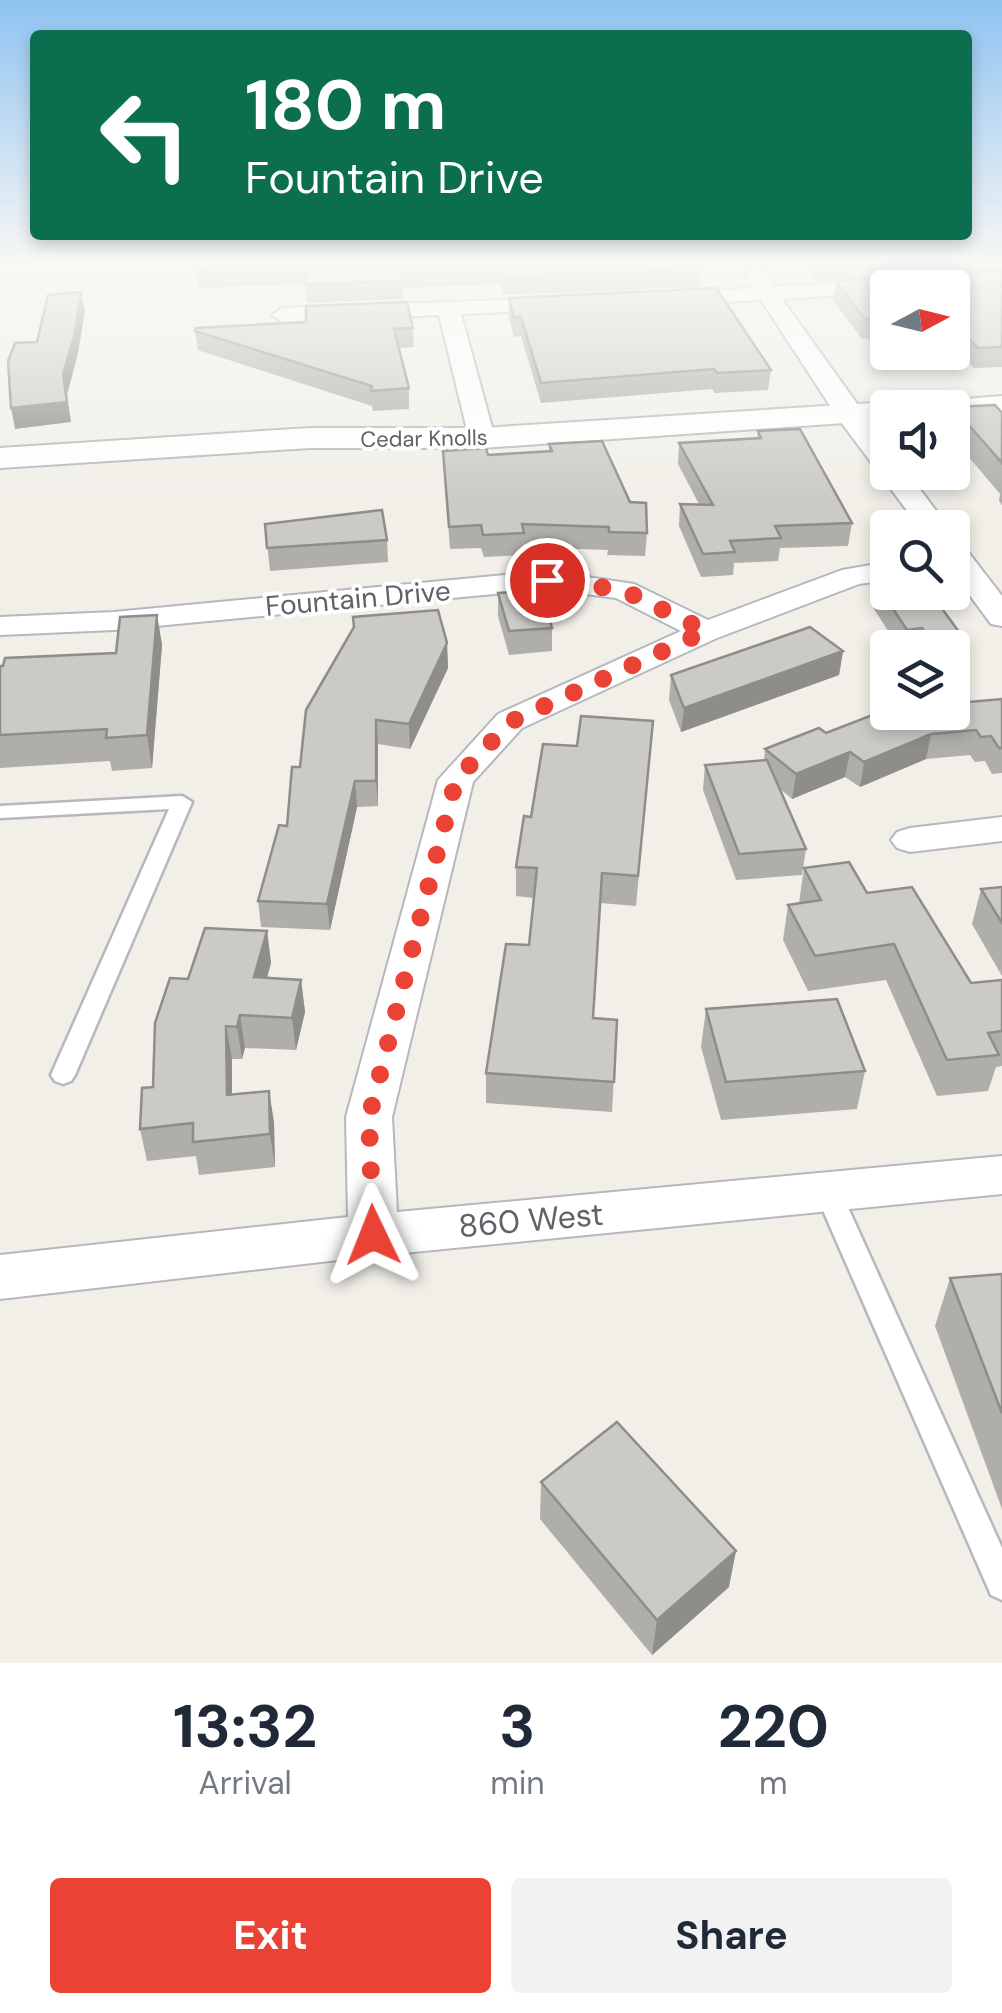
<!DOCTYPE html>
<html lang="en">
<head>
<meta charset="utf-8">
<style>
  :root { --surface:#fff; --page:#f2f2f3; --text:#1f2937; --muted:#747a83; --accent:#ea4335 }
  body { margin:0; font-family:"DM Sans",sans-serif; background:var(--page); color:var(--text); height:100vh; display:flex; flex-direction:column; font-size:38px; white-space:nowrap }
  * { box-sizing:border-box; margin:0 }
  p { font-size:32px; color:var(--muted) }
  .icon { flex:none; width:55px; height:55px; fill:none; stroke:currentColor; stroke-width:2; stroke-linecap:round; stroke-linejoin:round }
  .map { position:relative; height:1663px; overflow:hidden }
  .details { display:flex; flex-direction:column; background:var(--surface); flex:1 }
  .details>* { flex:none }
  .hud { position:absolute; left:30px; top:30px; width:942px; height:210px; border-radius:10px; box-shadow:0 5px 15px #0003; background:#0b6e4f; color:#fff; overflow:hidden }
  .needle { width:65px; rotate:83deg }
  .tools { position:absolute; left:870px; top:270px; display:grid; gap:20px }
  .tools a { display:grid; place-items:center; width:100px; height:100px; border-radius:10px; background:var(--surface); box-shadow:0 5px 15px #0003; font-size:50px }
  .pin { position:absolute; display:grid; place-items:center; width:85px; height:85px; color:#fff; margin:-42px; border:5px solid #fff; border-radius:50%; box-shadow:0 2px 10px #0007 }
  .me { position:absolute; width:110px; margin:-55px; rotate:358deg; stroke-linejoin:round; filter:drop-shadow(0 0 8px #0008) }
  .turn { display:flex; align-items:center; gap:35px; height:210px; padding:0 50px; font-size:45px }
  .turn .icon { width:130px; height:130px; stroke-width:2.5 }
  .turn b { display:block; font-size:70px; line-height:85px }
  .eta { display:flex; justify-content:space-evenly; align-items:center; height:170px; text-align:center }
  .eta b { font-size:60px; font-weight:700; line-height:70px }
  .primary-button { display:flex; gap:20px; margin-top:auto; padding:20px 50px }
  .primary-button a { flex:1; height:115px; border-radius:10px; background:var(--accent); color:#fff; font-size:40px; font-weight:700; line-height:115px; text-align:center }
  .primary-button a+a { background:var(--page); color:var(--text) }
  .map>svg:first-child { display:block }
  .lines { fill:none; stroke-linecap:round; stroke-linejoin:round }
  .service-casing { stroke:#b5b8bc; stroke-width:5 }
  .minor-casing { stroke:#b5b8bc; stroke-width:4 }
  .tertiary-casing { stroke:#b5b8bc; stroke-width:4 }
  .service { fill:#fff; fill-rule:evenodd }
  .minor { fill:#fff; fill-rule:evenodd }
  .tertiary { fill:#fff; fill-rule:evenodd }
  .wall { fill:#afaea9 }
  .shaded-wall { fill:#8f8d8a }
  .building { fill:#cccac5; stroke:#8f8d8a; stroke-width:2.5 }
  .route { stroke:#ea4335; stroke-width:18; stroke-dasharray:0 32.4 }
  .labels { text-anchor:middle; stroke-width:8; stroke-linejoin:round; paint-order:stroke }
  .far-street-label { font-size:22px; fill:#5f6368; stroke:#fff }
  .street-label { font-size:28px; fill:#5f6368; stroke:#fff }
  .near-street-label { font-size:32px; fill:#5f6368; stroke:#fff }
</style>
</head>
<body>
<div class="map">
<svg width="1002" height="1663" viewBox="0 0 1002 1663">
  <rect width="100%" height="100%" fill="#f1efe8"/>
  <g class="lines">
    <defs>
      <g id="service">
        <path d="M 182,796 L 192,802 L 75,1075 L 71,1081 L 63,1084 L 55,1081 L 51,1075 L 169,809 L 0,818 L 0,806 Z"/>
        <path d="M 828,1182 L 837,1185 L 841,1192 L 1002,1548 L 1002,1600 L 991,1595 L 815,1192 L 819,1185 Z"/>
      </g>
      <g id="minor">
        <path d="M 755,268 L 762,270 L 774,286 L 891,282 L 895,286 L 884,292 L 782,299 L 888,447 L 888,472 L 907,472 L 949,528 L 920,528 L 838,418 L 761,300 L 670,305 L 659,299 L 670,293 L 753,288 L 745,274 Z"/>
        <path d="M 560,298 L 571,304 L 568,309 L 461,314 L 495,438 L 482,446 L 469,438 L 439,315 L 283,322 L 272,315 L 283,308 Z"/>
        <path d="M 952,541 L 962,544 L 1002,596 L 1002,626 L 991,624 L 952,571 Z"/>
        <path d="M 888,562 L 888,580 L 859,584 L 717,638 L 522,728 L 473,782 L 392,1117 L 397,1212 L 1002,1156 L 1002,1194 L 373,1256 L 0,1299 L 0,1255 L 348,1217 L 346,1117 L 438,780 L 498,714 L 681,631 L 616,598 L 547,589 L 114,630 L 0,635 L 0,617 L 114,612 L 547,571 L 634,584 L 708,620 L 842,570 Z"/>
        <path d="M 1002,817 L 1002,841 L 910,852 L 897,848 L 891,840 L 897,832 L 910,828 Z"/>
      </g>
      <g id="tertiary">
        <path d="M 1002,396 L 1002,414 L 952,417 L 952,408 L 937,408 L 941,401 Z"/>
        <path d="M 888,402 L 901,408 L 888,408 L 888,420 L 482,448 L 310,448 L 0,468 L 0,448 L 310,428 L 482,428 Z"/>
      </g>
    </defs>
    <use href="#service" class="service-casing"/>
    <use href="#minor" class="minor-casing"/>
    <use href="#tertiary" class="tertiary-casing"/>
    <use href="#service" class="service"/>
    <use href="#minor" class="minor"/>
    <use href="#tertiary" class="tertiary"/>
  </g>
  <g class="wall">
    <path d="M 197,268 L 700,268 L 701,269 L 700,287 L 503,295 L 501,284 L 403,288 L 403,299 L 307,303 L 305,284 L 198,288 L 196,271 Z"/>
    <path d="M 806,268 L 1002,268 L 1002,367 L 974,368 L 952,346 L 952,288 L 888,288 L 888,337 L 862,339 L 833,300 L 836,281 L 892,277 L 817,281 Z"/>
    <path d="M 509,298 L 771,370 L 768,390 L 715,393 L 712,389 L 541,403 L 521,336 L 514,337 L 509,317 Z"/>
    <path d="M 413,328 L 414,347 L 399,348 L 409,388 L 409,409 L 373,411 L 372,406 L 198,350 L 195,331 Z"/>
    <path d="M 953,407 L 1002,413 L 1002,505 L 999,501 L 1000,494 L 952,437 Z"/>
    <path d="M 758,431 L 852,523 L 848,546 L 780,548 L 778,561 L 734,563 L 733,575 L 701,577 L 679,526 L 680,504 L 699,504 L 678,464 L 679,443 L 757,438 Z"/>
    <path d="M 549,444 L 630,502 L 647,533 L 645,556 L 607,555 L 608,550 L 524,547 L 523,555 L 484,557 L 481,548 L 450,549 L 443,451 L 488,455 L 549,451 Z"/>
    <path d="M 265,524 L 387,540 L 388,562 L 270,571 Z"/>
    <path d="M 888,562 L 888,592 L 967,643 L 962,667 L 952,668 L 952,648 L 899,648 L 874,609 L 877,592 L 874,589 L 878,566 Z"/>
    <path d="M 498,593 L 552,628 L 552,651 L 509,655 L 498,616 Z"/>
    <path d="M 157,615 L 162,645 L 152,768 L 112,771 L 110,761 L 0,768 L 0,666 L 116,653 Z"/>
    <path d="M 447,643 L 448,668 L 410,749 L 378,744 L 378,806 L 357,807 L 330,930 L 261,927 L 258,901 L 287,826 L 300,767 Z"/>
    <path d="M 843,651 L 839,675 L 681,732 L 669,700 L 671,675 Z"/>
    <path d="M 1002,699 L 1002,773 L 992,774 L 985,761 L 975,762 L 970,755 L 926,759 L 860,787 L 845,777 L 792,799 L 780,789 L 806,849 L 802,875 L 736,880 L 703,790 L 705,765 L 764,761 L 765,749 L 826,733 L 956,708 L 957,703 Z"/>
    <path d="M 653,721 L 636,906 L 600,903 L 593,1018 L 617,1020 L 612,1112 L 486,1103 L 486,1073 L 529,945 L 534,898 L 516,896 L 516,867 L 577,746 Z"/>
    <path d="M 804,868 L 867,893 L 971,983 L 1002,980 L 1002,1066 L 996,1067 L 988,1091 L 937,1096 L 886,980 L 808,991 L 783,940 L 788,905 L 799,903 Z"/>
    <path d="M 1002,887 L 1002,976 L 972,924 L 981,889 Z"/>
    <path d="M 267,931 L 271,963 L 267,978 L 301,980 L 305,1012 L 296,1050 L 245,1048 L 242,1059 L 232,1059 L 232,1094 L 269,1091 L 274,1123 L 275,1167 L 199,1175 L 196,1156 L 147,1161 L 140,1129 L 188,979 Z"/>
    <path d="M 706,1009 L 865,1071 L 857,1109 L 721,1120 L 701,1047 Z"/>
    <path d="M 1002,1274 L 1002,1509 L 935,1326 L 950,1278 Z"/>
    <path d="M 541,1482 L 729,1587 L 652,1655 L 540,1519 Z"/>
  </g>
  <g class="shaded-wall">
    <path d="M 81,292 L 85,311 L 78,353 L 67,395 L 71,422 L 15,429 L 11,408 L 63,374 Z"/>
    <path d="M 157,615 L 162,645 L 152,768 L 147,735 Z"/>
    <path d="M 447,643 L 448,668 L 410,749 L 409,724 Z"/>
    <path d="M 843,651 L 839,675 L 681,732 L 684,708 Z"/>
    <path d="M 376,720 L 378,744 L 378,806 L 376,781 Z"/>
    <path d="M 931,734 L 926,759 L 860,787 L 864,762 Z"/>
    <path d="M 850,752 L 845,777 L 792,799 L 796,774 Z"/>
    <path d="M 355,781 L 357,807 L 330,930 L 327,904 Z"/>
    <path d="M 267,931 L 271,963 L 258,1009 L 254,977 Z"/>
    <path d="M 301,980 L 305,1012 L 296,1050 L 292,1018 Z"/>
    <path d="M 240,1015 L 245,1048 L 242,1059 L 237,1027 Z"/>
    <path d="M 226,1026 L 232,1059 L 232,1128 L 227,1095 Z"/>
    <path d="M 269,1091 L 274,1123 L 275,1167 L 270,1134 Z"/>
    <path d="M 736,1551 L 729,1587 L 652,1655 L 657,1620 Z"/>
  </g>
  <g class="building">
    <path d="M 197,268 L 271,268 L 196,271 Z"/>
    <path d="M 305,268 L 470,268 L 400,270 L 402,281 L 305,285 Z"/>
    <path d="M 501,268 L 700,268 L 701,269 L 503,277 Z"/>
    <path d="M 1002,271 L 1002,347 L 978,348 L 952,323 L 952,288 L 888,288 L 888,318 L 865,319 L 836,281 L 891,278 L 895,273 Z"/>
    <path d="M 716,288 L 771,370 L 717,373 L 714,369 L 541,383 L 521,317 L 514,317 L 509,298 Z"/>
    <path d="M 81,292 L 75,333 L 63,374 L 67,402 L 11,408 L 8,361 L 15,343 L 37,342 L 48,295 Z"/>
    <path d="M 407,302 L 413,328 L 394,329 L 409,388 L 371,391 L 372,386 L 195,331 L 196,328 L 306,322 L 306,306 Z"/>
    <path d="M 995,405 L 1002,413 L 1002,463 L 953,407 Z"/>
    <path d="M 800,429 L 852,523 L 775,526 L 781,538 L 730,541 L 735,552 L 703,554 L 680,504 L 713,505 L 679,443 L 761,438 L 758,431 Z"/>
    <path d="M 602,441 L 630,502 L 646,503 L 647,533 L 609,532 L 609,527 L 522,524 L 524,533 L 483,535 L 481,525 L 449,527 L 443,451 L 486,448 L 488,455 L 552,451 L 549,444 Z"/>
    <path d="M 382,510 L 387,540 L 267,548 L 265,524 Z"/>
    <path d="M 888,562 L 888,579 L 878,566 Z"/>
    <path d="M 888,585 L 888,592 L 930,592 L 967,643 L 934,646 L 922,628 L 907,630 L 878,586 Z"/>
    <path d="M 540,590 L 552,628 L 509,631 L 498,593 Z"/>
    <path d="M 438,610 L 447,643 L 409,724 L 376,720 L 376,781 L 355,781 L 327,904 L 258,901 L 279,825 L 287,826 L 292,767 L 300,767 L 306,710 L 354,627 L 353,617 Z"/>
    <path d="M 157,615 L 147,735 L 106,738 L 107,729 L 0,735 L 0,666 L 3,666 L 5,658 L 116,653 L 120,617 Z"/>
    <path d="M 810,627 L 843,651 L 684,708 L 671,675 Z"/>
    <path d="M 1002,699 L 1002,748 L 999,748 L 991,736 L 981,737 L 976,730 L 931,734 L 864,762 L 850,752 L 796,774 L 765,749 L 819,728 L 826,733 L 888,709 L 888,712 L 952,712 L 952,706 L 965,715 L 957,703 Z"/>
    <path d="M 581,716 L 653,721 L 638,876 L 602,873 L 593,1018 L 617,1020 L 614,1082 L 486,1073 L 506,944 L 529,945 L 537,868 L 516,867 L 524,816 L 531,817 L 543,744 L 577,746 Z"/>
    <path d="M 767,760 L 806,849 L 739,854 L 705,765 Z"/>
    <path d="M 849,862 L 867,893 L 912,887 L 971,983 L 1002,980 L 1002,1031 L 988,1033 L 999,1055 L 947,1060 L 894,944 L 815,956 L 788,905 L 821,900 L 804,868 Z"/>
    <path d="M 1002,887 L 1002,923 L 981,889 Z"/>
    <path d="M 205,928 L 267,931 L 254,977 L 301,980 L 292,1018 L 240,1015 L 237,1027 L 226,1026 L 227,1095 L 269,1091 L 270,1134 L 193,1142 L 193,1123 L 140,1129 L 142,1088 L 153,1087 L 155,1023 L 170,978 L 188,979 Z"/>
    <path d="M 837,999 L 865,1071 L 726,1082 L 706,1009 Z"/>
    <path d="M 1002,1274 L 1002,1413 L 950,1278 Z"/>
    <path d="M 617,1422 L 736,1551 L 657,1620 L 541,1482 Z"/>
  </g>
  <linearGradient id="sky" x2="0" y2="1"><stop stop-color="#8fc3f1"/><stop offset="0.53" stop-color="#f9f8f5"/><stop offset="1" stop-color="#f9f8f5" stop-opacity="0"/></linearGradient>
  <rect width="1002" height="501" fill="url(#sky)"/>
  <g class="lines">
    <path class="route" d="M 373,1235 L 369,1117 L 456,780 L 510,722 L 706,631 L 623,590 L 547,580"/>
  </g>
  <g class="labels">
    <g class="far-street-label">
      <text transform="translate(424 438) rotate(-1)" y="8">Cedar Knolls</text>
    </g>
    <g class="street-label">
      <text transform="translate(358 598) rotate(-5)" y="10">Fountain Drive</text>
    </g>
    <g class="near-street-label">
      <text transform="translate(531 1220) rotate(-5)" y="11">860 West</text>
    </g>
  </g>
</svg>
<div class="tools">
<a><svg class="needle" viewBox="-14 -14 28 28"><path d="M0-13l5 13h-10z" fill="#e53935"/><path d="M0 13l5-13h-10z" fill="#747a83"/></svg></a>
<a><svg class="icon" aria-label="sound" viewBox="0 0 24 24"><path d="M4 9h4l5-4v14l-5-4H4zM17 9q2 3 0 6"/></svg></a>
<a><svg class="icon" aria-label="search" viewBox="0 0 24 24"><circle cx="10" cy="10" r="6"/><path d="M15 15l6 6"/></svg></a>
<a><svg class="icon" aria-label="layers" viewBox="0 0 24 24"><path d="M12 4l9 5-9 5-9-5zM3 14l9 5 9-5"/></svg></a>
</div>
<div class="pin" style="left:547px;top:580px;background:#d93025"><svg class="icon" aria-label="arrive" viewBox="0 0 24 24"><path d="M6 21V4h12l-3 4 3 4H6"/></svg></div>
<svg class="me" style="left:373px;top:1235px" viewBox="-20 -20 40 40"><path d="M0-17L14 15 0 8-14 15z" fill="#ea4335" stroke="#fff" stroke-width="4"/></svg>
<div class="hud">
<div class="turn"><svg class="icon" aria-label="left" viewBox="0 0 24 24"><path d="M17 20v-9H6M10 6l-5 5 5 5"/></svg><div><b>180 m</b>Fountain Drive</div></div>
</div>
</div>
<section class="details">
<div class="eta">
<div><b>13:32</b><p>Arrival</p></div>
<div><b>3</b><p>min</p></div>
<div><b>220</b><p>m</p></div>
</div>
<div class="primary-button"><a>Exit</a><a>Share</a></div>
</section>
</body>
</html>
